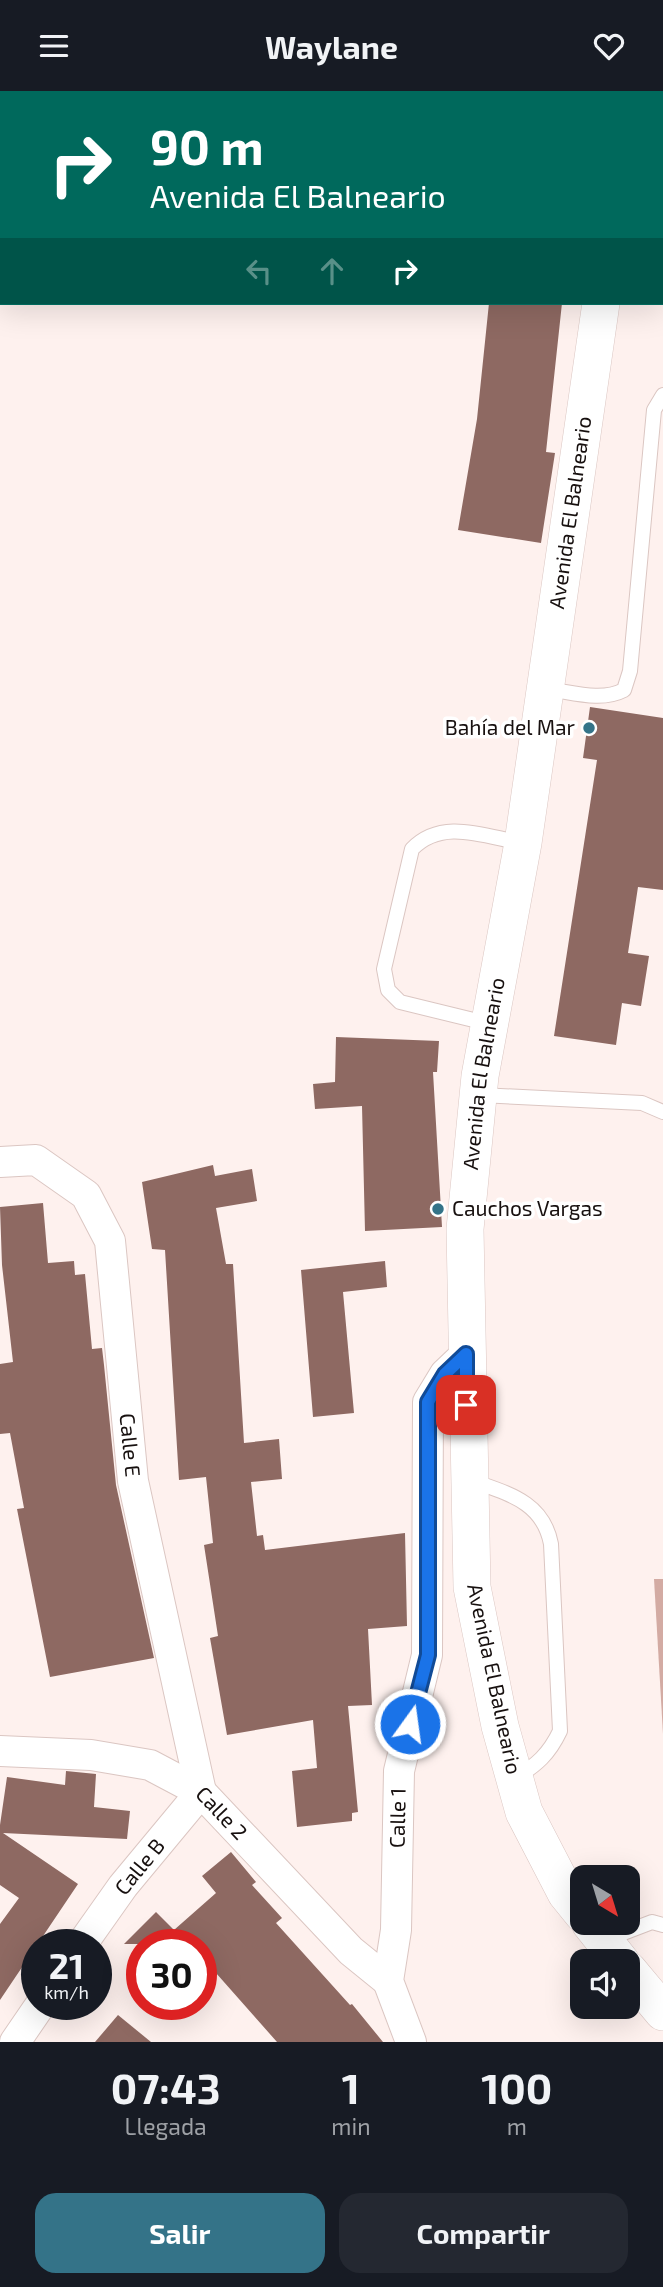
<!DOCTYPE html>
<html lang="es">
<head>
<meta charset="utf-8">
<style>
  :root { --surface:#171b24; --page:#242831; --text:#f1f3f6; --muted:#9ea1a6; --accent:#347388 }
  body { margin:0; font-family:"Exo 2",sans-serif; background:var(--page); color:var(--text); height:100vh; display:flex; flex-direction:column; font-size:26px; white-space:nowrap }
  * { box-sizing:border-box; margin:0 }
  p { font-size:23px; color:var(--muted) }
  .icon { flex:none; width:38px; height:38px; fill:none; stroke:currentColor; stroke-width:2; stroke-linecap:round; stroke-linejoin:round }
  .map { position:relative; height:1951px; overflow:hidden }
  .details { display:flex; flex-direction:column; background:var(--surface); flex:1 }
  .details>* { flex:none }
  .banner { position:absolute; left:0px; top:0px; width:663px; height:214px; box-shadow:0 7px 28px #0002; background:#00695c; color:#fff; overflow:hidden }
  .needle { width:46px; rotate:142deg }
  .buttons { position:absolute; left:570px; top:1774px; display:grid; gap:14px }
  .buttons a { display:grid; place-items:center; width:70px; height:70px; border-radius:14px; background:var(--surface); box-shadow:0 7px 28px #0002; font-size:35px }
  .speed { position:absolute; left:21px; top:1838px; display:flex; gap:14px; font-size:35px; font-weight:700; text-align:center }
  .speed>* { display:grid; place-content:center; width:91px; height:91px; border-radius:50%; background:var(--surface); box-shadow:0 7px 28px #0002; line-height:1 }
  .speed small { font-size:18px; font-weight:400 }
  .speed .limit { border:10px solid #d22; background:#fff; color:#111 }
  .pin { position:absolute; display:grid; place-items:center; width:60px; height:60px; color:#fff; margin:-30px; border-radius:14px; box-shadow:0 4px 10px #0006 }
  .me { position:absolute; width:77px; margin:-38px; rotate:14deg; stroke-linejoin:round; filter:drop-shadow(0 0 5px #0008) }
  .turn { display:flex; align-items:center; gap:24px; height:147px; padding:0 35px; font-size:32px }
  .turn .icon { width:91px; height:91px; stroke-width:2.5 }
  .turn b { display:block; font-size:49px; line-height:60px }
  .lanes { display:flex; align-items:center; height:66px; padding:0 35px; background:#0003; justify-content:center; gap:35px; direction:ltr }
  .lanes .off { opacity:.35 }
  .eta { display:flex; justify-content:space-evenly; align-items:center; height:119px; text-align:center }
  .eta b { font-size:42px; font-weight:700; line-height:49px }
  .primary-button { display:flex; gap:14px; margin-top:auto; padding:14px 35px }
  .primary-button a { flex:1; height:80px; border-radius:21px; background:var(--accent); color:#fff; font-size:28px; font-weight:700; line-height:80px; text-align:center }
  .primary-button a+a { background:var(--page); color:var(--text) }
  header { display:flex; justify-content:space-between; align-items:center; height:91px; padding:0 35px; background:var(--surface); font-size:32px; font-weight:700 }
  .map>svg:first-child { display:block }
  .water { fill:#d3aba3 }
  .building { fill:#8e6962 }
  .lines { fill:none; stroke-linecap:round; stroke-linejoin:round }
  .service-casing { stroke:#dbc6c2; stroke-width:16 }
  .minor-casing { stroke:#dbc6c2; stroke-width:32 }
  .tertiary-casing { stroke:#dbc6c2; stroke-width:38 }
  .service { stroke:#fff; stroke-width:14 }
  .minor { stroke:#fff; stroke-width:30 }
  .tertiary { stroke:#fff; stroke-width:37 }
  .route-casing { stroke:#114b97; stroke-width:18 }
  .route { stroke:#1a73e8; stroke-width:12 }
  .poi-dot { fill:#347388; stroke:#fff; stroke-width:2.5 }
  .labels { text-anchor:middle; stroke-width:7; stroke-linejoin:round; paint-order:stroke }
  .street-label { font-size:21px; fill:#17100f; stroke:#fff }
  .poi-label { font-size:21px; fill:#17100f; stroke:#fff; text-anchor:end }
</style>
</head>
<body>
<header><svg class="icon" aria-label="menu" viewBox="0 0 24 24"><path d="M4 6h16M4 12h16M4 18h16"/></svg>Waylane<svg class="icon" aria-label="heart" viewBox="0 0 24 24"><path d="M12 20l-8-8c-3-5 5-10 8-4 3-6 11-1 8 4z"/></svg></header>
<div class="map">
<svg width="663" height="1951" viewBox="0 0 663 1951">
  <rect width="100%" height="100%" fill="#fef1ee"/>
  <path class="water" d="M 654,1488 L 663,1488 L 663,1643 Z"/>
  <g class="building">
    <path d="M 489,212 L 562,212 L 546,361 L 555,362 L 541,452 L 458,439 L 477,328 Z"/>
    <path d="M 590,616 L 663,627 L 663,799 L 638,796 L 628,862 L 649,865 L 641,915 L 622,912 L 616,954 L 554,945 L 597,669 L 583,667 Z"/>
    <path d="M 336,946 L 439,950 L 437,981 L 433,981 L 442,1136 L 365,1140 L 362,1015 L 315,1018 L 313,993 L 335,991 Z"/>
    <path d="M 213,1074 L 215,1085 L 252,1078 L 257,1110 L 216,1117 L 226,1173 L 233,1173 L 244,1352 L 279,1348 L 282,1388 L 251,1391 L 257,1445 L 263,1444 L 265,1459 L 405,1442 L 407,1535 L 368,1538 L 372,1614 L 348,1615 L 358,1721 L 352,1722 L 352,1730 L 297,1736 L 292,1680 L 317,1677 L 313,1629 L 227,1644 L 210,1547 L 218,1545 L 204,1454 L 213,1452 L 206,1386 L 179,1389 L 165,1159 L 152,1158 L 142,1091 Z"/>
    <path d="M 43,1112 L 48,1172 L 74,1170 L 75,1184 L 85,1183 L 92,1258 L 102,1257 L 104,1274 L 116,1394 L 154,1567 L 50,1586 L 17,1418 L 24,1417 L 10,1342 L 0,1343 L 0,1273 L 13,1271 L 2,1174 L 0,1116 Z"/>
    <path d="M 385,1170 L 387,1196 L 343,1201 L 354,1322 L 313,1326 L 301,1179 Z"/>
    <path d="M 66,1680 L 96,1683 L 94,1716 L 130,1720 L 127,1748 L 3,1742 L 78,1793 L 0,1909 L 0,1833 L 19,1807 L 0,1794 L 0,1734 L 7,1686 L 65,1694 Z"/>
    <path d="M 231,1761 L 256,1791 L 252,1794 L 282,1827 L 276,1832 L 350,1914 L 352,1913 L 383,1951 L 277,1951 L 216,1882 L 201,1897 L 201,1853 L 124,1853 L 156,1821 L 174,1839 L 216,1802 L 202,1785 Z"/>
    <path d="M 118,1924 L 151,1951 L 95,1951 Z"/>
  </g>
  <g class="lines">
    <defs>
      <g id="service">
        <path d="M 321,0 L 323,2"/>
        <path d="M 662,106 L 663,106"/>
        <path d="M 547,598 C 572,601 601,611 624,599 L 630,580 L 654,319 L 663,304"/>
        <path d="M 490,933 L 400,911 L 388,899 L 384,878 L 412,758 C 442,727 483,745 522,752"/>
        <path d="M 480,1004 L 642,1012 L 663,1021"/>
        <path d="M 473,1390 C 509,1403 543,1411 551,1453 L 560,1640 C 549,1663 537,1674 515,1687"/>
        <path d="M 605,1849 L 652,1831 L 663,1834"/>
      </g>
      <g id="minor">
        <path id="s1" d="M 0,1071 L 36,1069 L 86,1104 L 110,1150 L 133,1390 L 201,1701 L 123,1795 L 82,1853"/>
        <path id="s2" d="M 0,1660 L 91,1664 L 150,1674 L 201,1701 L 351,1860 L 388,1890"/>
        <path d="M 15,1951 L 41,1913"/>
        <path id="s3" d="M 411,1951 L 388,1890 L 396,1839 L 399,1680 L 427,1564 L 428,1311 L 445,1283 L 466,1263"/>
      </g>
      <g id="tertiary">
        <path d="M 586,0 L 586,2"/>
        <path id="s4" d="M 583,1823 L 566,1802 L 524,1721 L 500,1635 L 472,1496 L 465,1138 L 480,985 L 523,752 L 601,212"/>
        <path d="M 590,1832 L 621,1871"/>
        <path d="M 628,1879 L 663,1921"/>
      </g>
    </defs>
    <use href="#service" class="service-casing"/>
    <use href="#minor" class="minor-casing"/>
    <use href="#tertiary" class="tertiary-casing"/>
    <use href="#service" class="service"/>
    <use href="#minor" class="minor"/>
    <use href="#tertiary" class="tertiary"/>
  </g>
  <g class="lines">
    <defs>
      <path id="route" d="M 410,1633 L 428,1564 L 428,1311 L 445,1283 L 466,1263 L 466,1314"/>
    </defs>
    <use href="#route" class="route-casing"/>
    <use href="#route" class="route"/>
  </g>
  <g class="poi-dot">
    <circle cx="589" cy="637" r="7"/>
    <circle cx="438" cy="1118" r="7"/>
  </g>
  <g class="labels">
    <g class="street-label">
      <text dy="7" stroke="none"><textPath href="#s4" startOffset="1432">Avenida El Balneario</textPath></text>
      <text dy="7" stroke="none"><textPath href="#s4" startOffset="864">Avenida El Balneario</textPath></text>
      <text dy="7" stroke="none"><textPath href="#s1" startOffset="354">Calle E</textPath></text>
      <text transform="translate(494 1588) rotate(78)" y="7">Avenida El Balneario</text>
      <text dy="7" stroke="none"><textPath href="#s2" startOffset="238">Calle 2</textPath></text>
      <text dy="7" stroke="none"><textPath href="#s3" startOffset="229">Calle 1</textPath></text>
      <text transform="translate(140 1776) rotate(-51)" y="7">Calle B</text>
    </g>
    <g class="poi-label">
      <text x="575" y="644">Bahía del Mar</text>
      <text x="452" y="1125" text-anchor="start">Cauchos Vargas</text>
    </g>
  </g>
</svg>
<div class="buttons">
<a><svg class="needle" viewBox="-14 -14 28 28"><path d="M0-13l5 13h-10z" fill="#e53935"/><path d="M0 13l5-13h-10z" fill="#9ea1a6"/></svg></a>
<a><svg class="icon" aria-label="sound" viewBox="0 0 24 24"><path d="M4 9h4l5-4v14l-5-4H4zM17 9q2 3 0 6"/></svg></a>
</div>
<div class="speed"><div>21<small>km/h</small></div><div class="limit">30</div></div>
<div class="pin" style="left:466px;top:1314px;background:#d93025"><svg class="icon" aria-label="arrive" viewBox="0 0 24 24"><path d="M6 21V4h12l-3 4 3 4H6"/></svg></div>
<svg class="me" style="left:410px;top:1633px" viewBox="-20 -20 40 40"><circle r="17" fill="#1a73e8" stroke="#fff" stroke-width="3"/><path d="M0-11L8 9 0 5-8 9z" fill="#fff"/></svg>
<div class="banner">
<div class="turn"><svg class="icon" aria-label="right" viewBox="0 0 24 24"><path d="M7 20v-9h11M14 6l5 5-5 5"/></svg><div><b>90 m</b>Avenida El Balneario</div></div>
<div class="lanes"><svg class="icon off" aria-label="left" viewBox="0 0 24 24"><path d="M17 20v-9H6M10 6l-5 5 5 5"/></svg><svg class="icon off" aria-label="ahead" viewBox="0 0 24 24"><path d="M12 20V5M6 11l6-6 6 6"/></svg><svg class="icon" aria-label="right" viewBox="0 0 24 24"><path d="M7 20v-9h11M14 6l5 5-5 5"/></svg></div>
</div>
</div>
<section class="details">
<div class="eta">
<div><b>07:43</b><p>Llegada</p></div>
<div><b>1</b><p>min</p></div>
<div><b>100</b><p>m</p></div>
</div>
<div class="primary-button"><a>Salir</a><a>Compartir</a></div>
</section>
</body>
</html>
